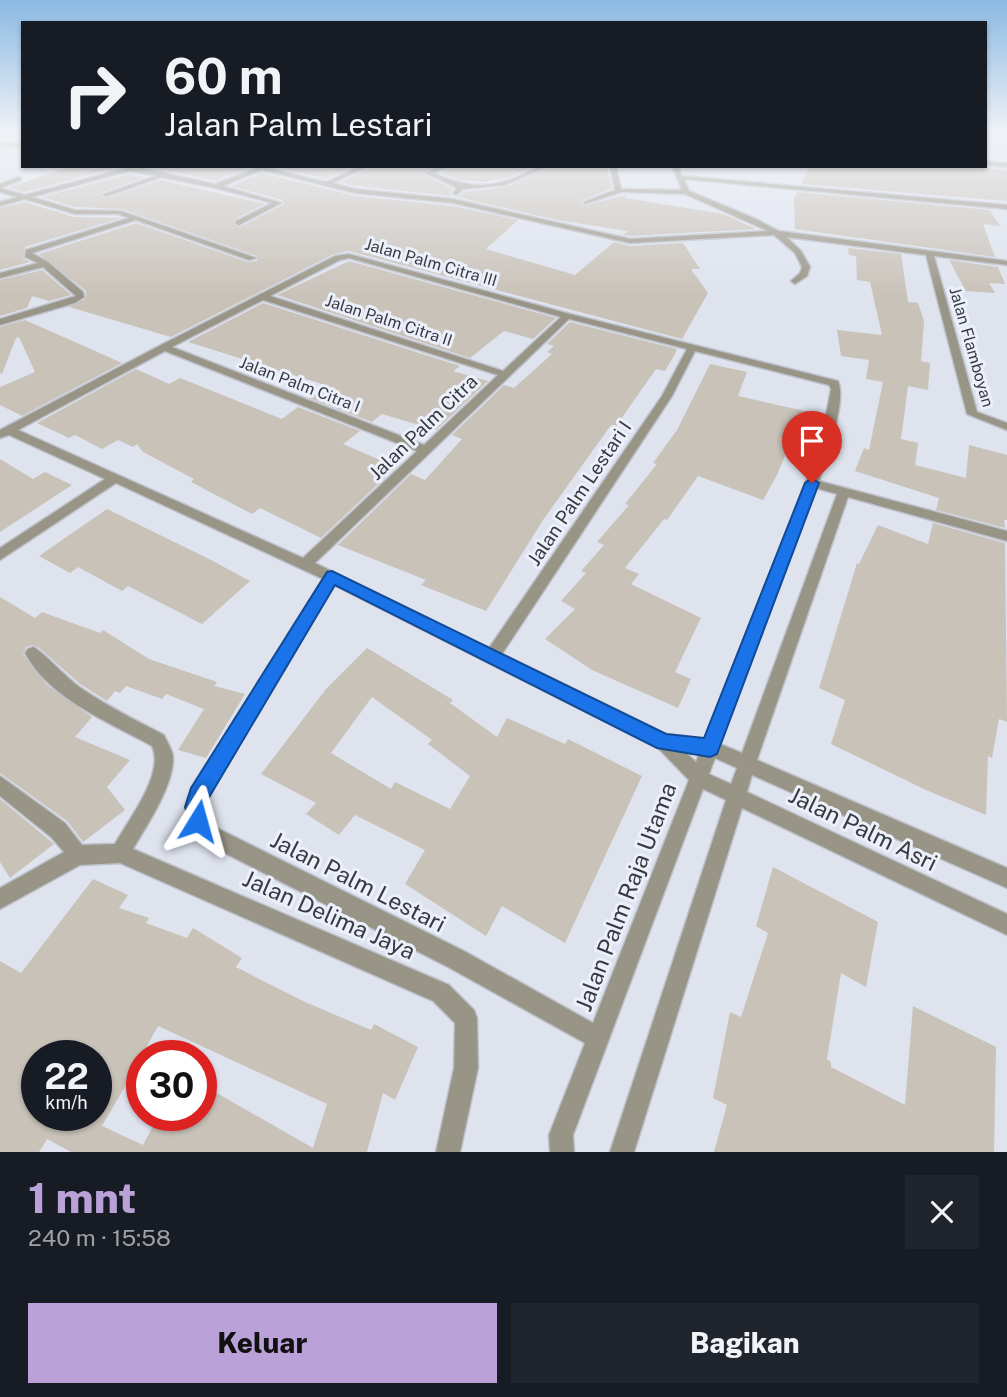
<!DOCTYPE html>
<html lang="id">
<head>
<meta charset="utf-8">
<style>
  :root { --surface:#171b24; --page:#20242c; --text:#f1f3f6; --muted:#9ea1a6; --accent:#baa2d9 }
  body { margin:0; font-family:"Public Sans",sans-serif; background:var(--page); color:var(--text); height:100vh; display:flex; flex-direction:column; font-size:26px; white-space:nowrap }
  * { box-sizing:border-box; margin:0 }
  p { font-size:23px; color:var(--muted) }
  .icon { flex:none; width:38px; height:38px; fill:none; stroke:currentColor; stroke-width:2; stroke-linecap:round; stroke-linejoin:round }
  .map { position:relative; height:1152px; overflow:hidden }
  .details { display:flex; flex-direction:column; background:var(--surface); flex:1 }
  .details>* { flex:none }
  .banner { position:absolute; left:21px; top:21px; width:966px; height:147px; border-radius:0px; box-shadow:0 2px 5px #0004; background:#171b24; color:var(--text); overflow:hidden }
  .speed { position:absolute; left:21px; top:1040px; display:flex; gap:14px; font-size:35px; font-weight:700; text-align:center }
  .speed>* { display:grid; place-content:center; width:91px; height:91px; border-radius:50%; background:var(--surface); box-shadow:0 2px 5px #0004; line-height:1 }
  .speed small { font-size:18px; font-weight:400 }
  .speed .limit { border:10px solid #d22; background:#fff; color:#111 }
  .pin { position:absolute; display:grid; place-items:center; width:60px; height:60px; color:#fff; margin:-72px -30px; border-radius:50% 50% 50% 0; rotate:-45deg; box-shadow:0 0 7px #0007 }
  .pin .icon { rotate:45deg }
  .me { position:absolute; width:77px; margin:-38px; rotate:8deg; stroke-linejoin:round; filter:drop-shadow(0 0 5px #0008) }
  .turn { display:flex; align-items:center; gap:24px; height:147px; padding:0 28px; font-size:32px }
  .turn .icon { width:91px; height:91px; stroke-width:2.5 }
  .turn b { display:block; font-size:49px; line-height:60px }
  .round { display:grid; place-items:center; flex:none; width:74px; height:74px; border-radius:0px; background:var(--page) }
  .headline { display:flex; align-items:center; justify-content:space-between; height:119px; padding:0 28px }
  h1 { font-size:42px; font-weight:800; line-height:52px; color:var(--accent) }
  .action { display:flex; gap:14px; margin-top:auto; padding:14px 28px }
  .action a { flex:1; height:80px; border-radius:0px; background:var(--accent); color:#111; font-size:28px; font-weight:800; line-height:80px; text-align:center }
  .action a+a { background:var(--page); color:var(--text) }
  .map>svg:first-child { display:block }
  .building { fill:#c9c2b9; fill-rule:evenodd }
  .lines { fill:none; stroke-linecap:round; stroke-linejoin:round }
  .service-casing { stroke:#bdc1cb; stroke-width:3 }
  .minor-casing { stroke:#bdc1cb; stroke-width:3 }
  .service { fill:#999586; fill-rule:evenodd }
  .minor { fill:#999586; fill-rule:evenodd }
  .route { fill:#1a73e8; stroke:#114b97; stroke-width:2 }
  .labels { text-anchor:middle; stroke-width:6; stroke-linejoin:round; paint-order:stroke }
  .far-street-label { font-size:16px; fill:#383a3e; stroke:#ecf0fb }
  .street-label { font-size:19px; fill:#383a3e; stroke:#ecf0fb }
  .near-street-label { font-size:23px; fill:#383a3e; stroke:#ecf0fb }
</style>
</head>
<body>
<div class="map">
<svg width="1007" height="1152" viewBox="0 0 1007 1152">
  <rect width="100%" height="100%" fill="#dee3ee"/>
  <g class="building">
    <path d="M 72,166 L 122,166 L 25,192 L 8,188 Z"/>
    <path d="M 146,166 L 253,166 L 215,181 Z"/>
    <path d="M 273,166 L 353,166 L 326,179 Z"/>
    <path d="M 371,166 L 434,166 L 423,174 L 453,189 L 450,193 L 453,196 L 355,186 L 341,182 Z"/>
    <path d="M 452,166 L 534,166 L 508,178 L 484,182 L 460,180 L 441,173 Z"/>
    <path d="M 551,166 L 607,166 L 612,188 L 583,200 L 582,206 L 626,195 L 625,198 L 723,214 L 756,229 L 630,236 L 623,235 L 628,231 L 557,220 L 457,197 L 464,192 L 506,187 Z"/>
    <path d="M 810,166 L 967,166 L 1007,170 L 1007,201 L 801,184 Z"/>
    <path d="M 262,173 L 355,196 L 453,206 L 518,220 L 486,249 L 575,275 L 614,242 L 630,246 L 683,243 L 700,269 L 691,269 L 708,293 L 682,339 L 349,251 L 334,254 L 171,337 L 69,307 L 85,299 L 86,291 L 39,254 L 136,223 L 248,262 L 257,261 L 257,256 L 122,209 L 75,207 L 42,197 L 130,174 L 145,177 L 101,193 L 100,196 L 108,198 L 161,180 L 265,204 L 235,219 L 233,224 L 240,227 L 284,204 L 282,200 L 231,186 Z"/>
    <path d="M 797,192 L 990,210 L 1000,226 L 983,224 L 995,257 L 795,229 L 794,198 Z"/>
    <path d="M 25,202 L 74,217 L 121,218 L 25,247 L 23,258 L 30,262 L 0,270 L 0,208 Z"/>
    <path d="M 848,248 L 901,254 L 908,302 L 918,303 L 924,321 L 921,361 L 930,363 L 928,390 L 908,386 L 901,439 L 918,443 L 915,465 L 966,478 L 969,445 L 1007,455 L 1007,520 L 1004,520 L 1005,528 L 936,510 L 939,498 L 855,471 L 864,448 L 869,450 L 883,382 L 866,379 L 869,360 L 841,356 L 837,330 L 882,335 L 870,282 L 857,280 L 856,256 L 849,255 Z"/>
    <path d="M 949,260 L 998,267 L 1005,284 L 989,283 L 995,293 L 966,291 Z"/>
    <path d="M 349,261 L 556,318 L 533,339 L 504,331 L 470,358 L 277,295 Z"/>
    <path d="M 42,270 L 71,295 L 49,301 L 32,296 L 27,308 L 0,316 L 0,280 Z"/>
    <path d="M 263,303 L 460,366 L 453,371 L 488,381 L 436,430 L 382,414 L 372,422 L 309,398 L 325,385 L 188,342 Z"/>
    <path d="M 25,320 L 50,331 L 122,363 L 22,416 L 0,405 L 0,387 L 35,372 L 19,337 L 16,338 L 2,374 L 0,373 L 0,327 Z"/>
    <path d="M 570,322 L 677,349 L 676,352 L 665,371 L 656,369 L 616,426 L 611,425 L 543,520 L 486,611 L 421,585 L 426,580 L 338,545 L 411,474 L 425,480 L 462,439 L 452,435 L 504,385 L 514,388 L 552,354 L 547,352 L 554,346 L 547,344 Z"/>
    <path d="M 710,364 L 747,372 L 738,396 L 809,412 L 803,433 L 795,431 L 777,475 L 763,500 L 698,476 L 667,520 L 664,519 L 625,568 L 639,574 L 631,584 L 701,618 L 675,672 L 691,679 L 678,708 L 592,670 L 545,639 L 575,609 L 561,601 L 586,573 L 581,571 L 604,545 L 597,542 L 629,505 L 625,504 L 657,464 L 653,463 L 677,430 Z"/>
    <path d="M 136,369 L 169,384 L 180,378 L 282,419 L 298,407 L 360,431 L 343,444 L 396,467 L 321,538 L 260,508 L 252,514 L 191,482 L 194,479 L 143,452 L 137,444 L 133,447 L 118,440 L 102,449 L 75,435 L 69,438 L 37,423 Z"/>
    <path d="M 0,459 L 33,479 L 45,472 L 72,485 L 0,532 Z"/>
    <path d="M 107,509 L 211,560 L 250,581 L 202,624 L 128,586 L 122,591 L 78,567 L 70,573 L 39,556 Z"/>
    <path d="M 933,523 L 1005,543 L 1007,722 L 999,719 L 992,758 L 988,756 L 986,815 L 926,790 L 831,744 L 845,700 L 819,688 L 857,563 L 859,564 L 878,525 L 928,544 Z"/>
    <path d="M 0,597 L 35,618 L 42,612 L 100,633 L 103,630 L 149,659 L 217,682 L 214,686 L 245,694 L 206,758 L 178,750 L 204,709 L 166,694 L 162,699 L 126,686 L 120,693 L 115,691 L 107,701 L 80,684 L 38,647 L 32,645 L 26,647 L 23,654 L 47,685 L 92,717 L 75,737 L 130,760 L 107,787 L 125,810 L 83,842 L 67,821 L 0,773 Z"/>
    <path d="M 367,648 L 453,700 L 450,703 L 497,737 L 507,718 L 565,744 L 568,739 L 642,776 L 565,943 L 502,906 L 486,936 L 405,884 L 425,850 L 355,815 L 339,835 L 306,814 L 316,803 L 261,774 L 326,689 ZM 372,697 L 432,740 L 428,744 L 470,776 L 450,809 L 395,782 L 391,789 L 331,753 Z"/>
    <path d="M 0,799 L 54,844 L 10,878 L 0,862 Z"/>
    <path d="M 773,867 L 878,922 L 866,987 L 841,973 L 827,1059 L 831,1062 L 831,1067 L 905,1105 L 913,1006 L 996,1047 L 994,1152 L 714,1152 L 727,1105 L 713,1098 L 730,1012 L 741,1017 L 768,933 L 756,926 Z"/>
    <path d="M 93,879 L 128,895 L 119,908 L 149,918 L 146,923 L 187,938 L 193,928 L 242,958 L 236,967 L 305,1002 L 371,1030 L 374,1024 L 418,1047 L 395,1100 L 383,1093 L 367,1152 L 71,1152 L 47,1139 L 39,1152 L 0,1152 L 0,961 L 21,973 ZM 158,1026 L 327,1104 L 313,1148 L 201,1084 L 201,1115 L 159,1115 L 143,1145 L 102,1126 L 126,1085 L 133,1088 L 142,1072 L 142,1055 ZM 37,1055 L 96,1055 L 96,1115 L 37,1115 Z"/>
  </g>
  <g class="lines">
    <defs>
      <path id="service" d="M 160,174 L 162,177 L 107,196 L 102,195 Z"/>
      <g id="minor">
        <path d="M 0,142 L 23,143 L 23,147 L 0,146 Z"/>
        <path d="M 985,161 L 1007,163 L 1007,167 L 985,165 Z"/>
        <path d="M 133,166 L 215,184 L 261,166 L 270,166 L 268,168 L 326,182 L 360,166 L 369,166 L 333,183 L 355,189 L 453,199 L 630,239 L 768,231 L 685,194 L 622,192 L 584,204 L 584,202 L 615,190 L 610,166 L 616,166 L 621,189 L 682,190 L 672,166 L 678,166 L 682,176 L 1007,205 L 1007,209 L 684,179 L 689,191 L 756,219 L 779,231 L 1007,261 L 1007,265 L 934,256 L 977,412 L 1007,423 L 1007,430 L 967,414 L 926,255 L 787,237 L 801,251 L 810,267 L 807,276 L 795,284 L 791,281 L 800,273 L 802,267 L 795,253 L 774,235 L 630,243 L 453,203 L 355,193 L 262,170 L 223,186 L 281,203 L 239,225 L 235,223 L 236,221 L 272,203 L 215,188 L 130,171 L 32,197 L 75,210 L 121,211 L 256,258 L 249,260 L 136,220 L 32,253 L 48,262 L 83,292 L 84,297 L 75,303 L 0,325 L 0,319 L 76,296 L 43,267 L 0,278 L 0,273 L 38,263 L 25,257 L 26,250 L 129,218 L 118,214 L 75,214 L 25,199 L 0,206 L 0,202 L 17,197 L 0,192 L 0,188 L 25,195 Z"/>
        <path d="M 441,166 L 450,166 L 434,173 C 457,183 477,189 503,182 C 519,178 532,166 549,166 L 505,185 L 463,189 L 456,195 L 453,193 L 457,188 L 425,173 Z"/>
        <path d="M 19,177 L 21,180 L 0,188 L 0,184 Z"/>
        <path d="M 349,254 L 570,314 L 838,381 C 847,401 826,459 819,481 L 1007,531 L 1007,541 L 848,497 L 757,760 L 1007,868 L 1007,888 L 752,775 L 747,792 L 1007,914 L 1007,935 L 742,808 L 634,1152 L 610,1152 L 726,800 L 703,789 L 573,1135 L 574,1152 L 550,1152 L 549,1135 L 585,1043 L 448,967 L 199,840 L 188,811 L 193,789 L 323,579 L 116,483 L 0,560 L 0,548 L 105,479 L 9,435 L 0,438 L 0,430 L 161,345 L 335,256 ZM 349,258 L 561,317 L 503,371 L 270,296 L 340,260 ZM 263,300 L 498,375 L 424,445 L 172,347 ZM 569,319 L 687,349 L 662,396 L 489,648 L 315,563 ZM 165,351 L 417,451 L 303,558 L 18,430 ZM 695,351 L 829,385 L 831,389 L 823,430 L 806,483 L 705,739 L 666,734 L 502,654 L 672,396 ZM 816,488 L 837,494 L 742,753 L 720,744 ZM 334,585 L 658,748 L 689,780 L 593,1023 L 464,951 L 213,826 C 207,817 206,809 208,798 ZM 686,753 L 699,754 L 696,762 ZM 715,758 L 737,768 L 731,784 L 709,774 Z"/>
        <path d="M 33,647 C 40,649 67,678 78,686 C 105,705 135,720 164,735 C 167,742 172,749 173,756 C 175,784 147,825 133,849 L 449,985 L 474,1010 L 477,1018 L 478,1068 L 460,1152 L 436,1152 L 454,1068 L 455,1023 L 433,1001 L 120,863 L 80,865 L 0,909 L 0,888 L 64,852 L 51,837 L 0,796 L 0,776 L 65,823 L 82,845 L 115,844 C 128,820 165,774 152,746 C 109,722 49,699 25,653 L 28,649 Z"/>
      </g>
    </defs>
    <use href="#service" class="service-casing"/>
    <use href="#minor" class="minor-casing"/>
    <use href="#service" class="service"/>
    <use href="#minor" class="minor"/>
  </g>
  <linearGradient id="sky" x2="0" y2="1"><stop stop-color="#8bb9e2"/><stop offset="0.45" stop-color="#f0f2f7"/><stop offset="1" stop-color="#f0f2f7" stop-opacity="0"/></linearGradient>
  <rect width="1007" height="295" fill="url(#sky)"/>
  <path class="route" d="M 812,478 L 819,483 L 717,754 L 710,757 L 657,748 L 335,585 L 208,799 C 206,809 210,818 206,828 L 198,831 L 191,828 L 185,807 L 191,788 L 327,572 L 332,571 L 666,734 L 704,738 L 805,483 Z"/>
  <g class="labels">
    <g class="far-street-label">
      <text transform="translate(431 262) rotate(16)" y="6">Jalan Palm Citra III</text>
      <text transform="translate(389 320) rotate(18)" y="6">Jalan Palm Citra II</text>
      <text transform="translate(972 347) rotate(74)" y="6">Jalan Flamboyan</text>
      <text transform="translate(300 384) rotate(21)" y="6">Jalan Palm Citra I</text>
    </g>
    <g class="street-label">
      <text transform="translate(423 427) rotate(-44)" y="7">Jalan Palm Citra</text>
      <text transform="translate(579 493) rotate(-56)" y="7">Jalan Palm Lestari I</text>
    </g>
    <g class="near-street-label">
      <text transform="translate(863 829) rotate(26)" y="8">Jalan Palm Asri</text>
      <text transform="translate(358 882) rotate(27)" y="8">Jalan Palm Lestari</text>
      <text transform="translate(626 897) rotate(-69)" y="8">Jalan Palm Raja Utama</text>
      <text transform="translate(329 915) rotate(24)" y="8">Jalan Delima Jaya</text>
    </g>
  </g>
</svg>
<div class="speed"><div>22<small>km/h</small></div><div class="limit">30</div></div>
<div class="pin" style="left:812px;top:483px;background:#d93025"><svg class="icon" aria-label="arrive" viewBox="0 0 24 24"><path d="M6 21V4h12l-3 4 3 4H6"/></svg></div>
<svg class="me" style="left:198px;top:821px" viewBox="-20 -20 40 40"><path d="M0-17L14 15 0 8-14 15z" fill="#1a73e8" stroke="#fff" stroke-width="4"/></svg>
<div class="banner">
<div class="turn"><svg class="icon" aria-label="right" viewBox="0 0 24 24"><path d="M7 20v-9h11M14 6l5 5-5 5"/></svg><div><b>60 m</b>Jalan Palm Lestari</div></div>
</div>
</div>
<section class="details">
<div class="headline"><div><h1>1 mnt</h1><p>240 m · 15:58</p></div><a class="round"><svg class="icon" aria-label="close" viewBox="0 0 24 24"><path d="M6 6l12 12M18 6L6 18"/></svg></a></div>
<div class="action"><a>Keluar</a><a>Bagikan</a></div>
</section>
</body>
</html>
